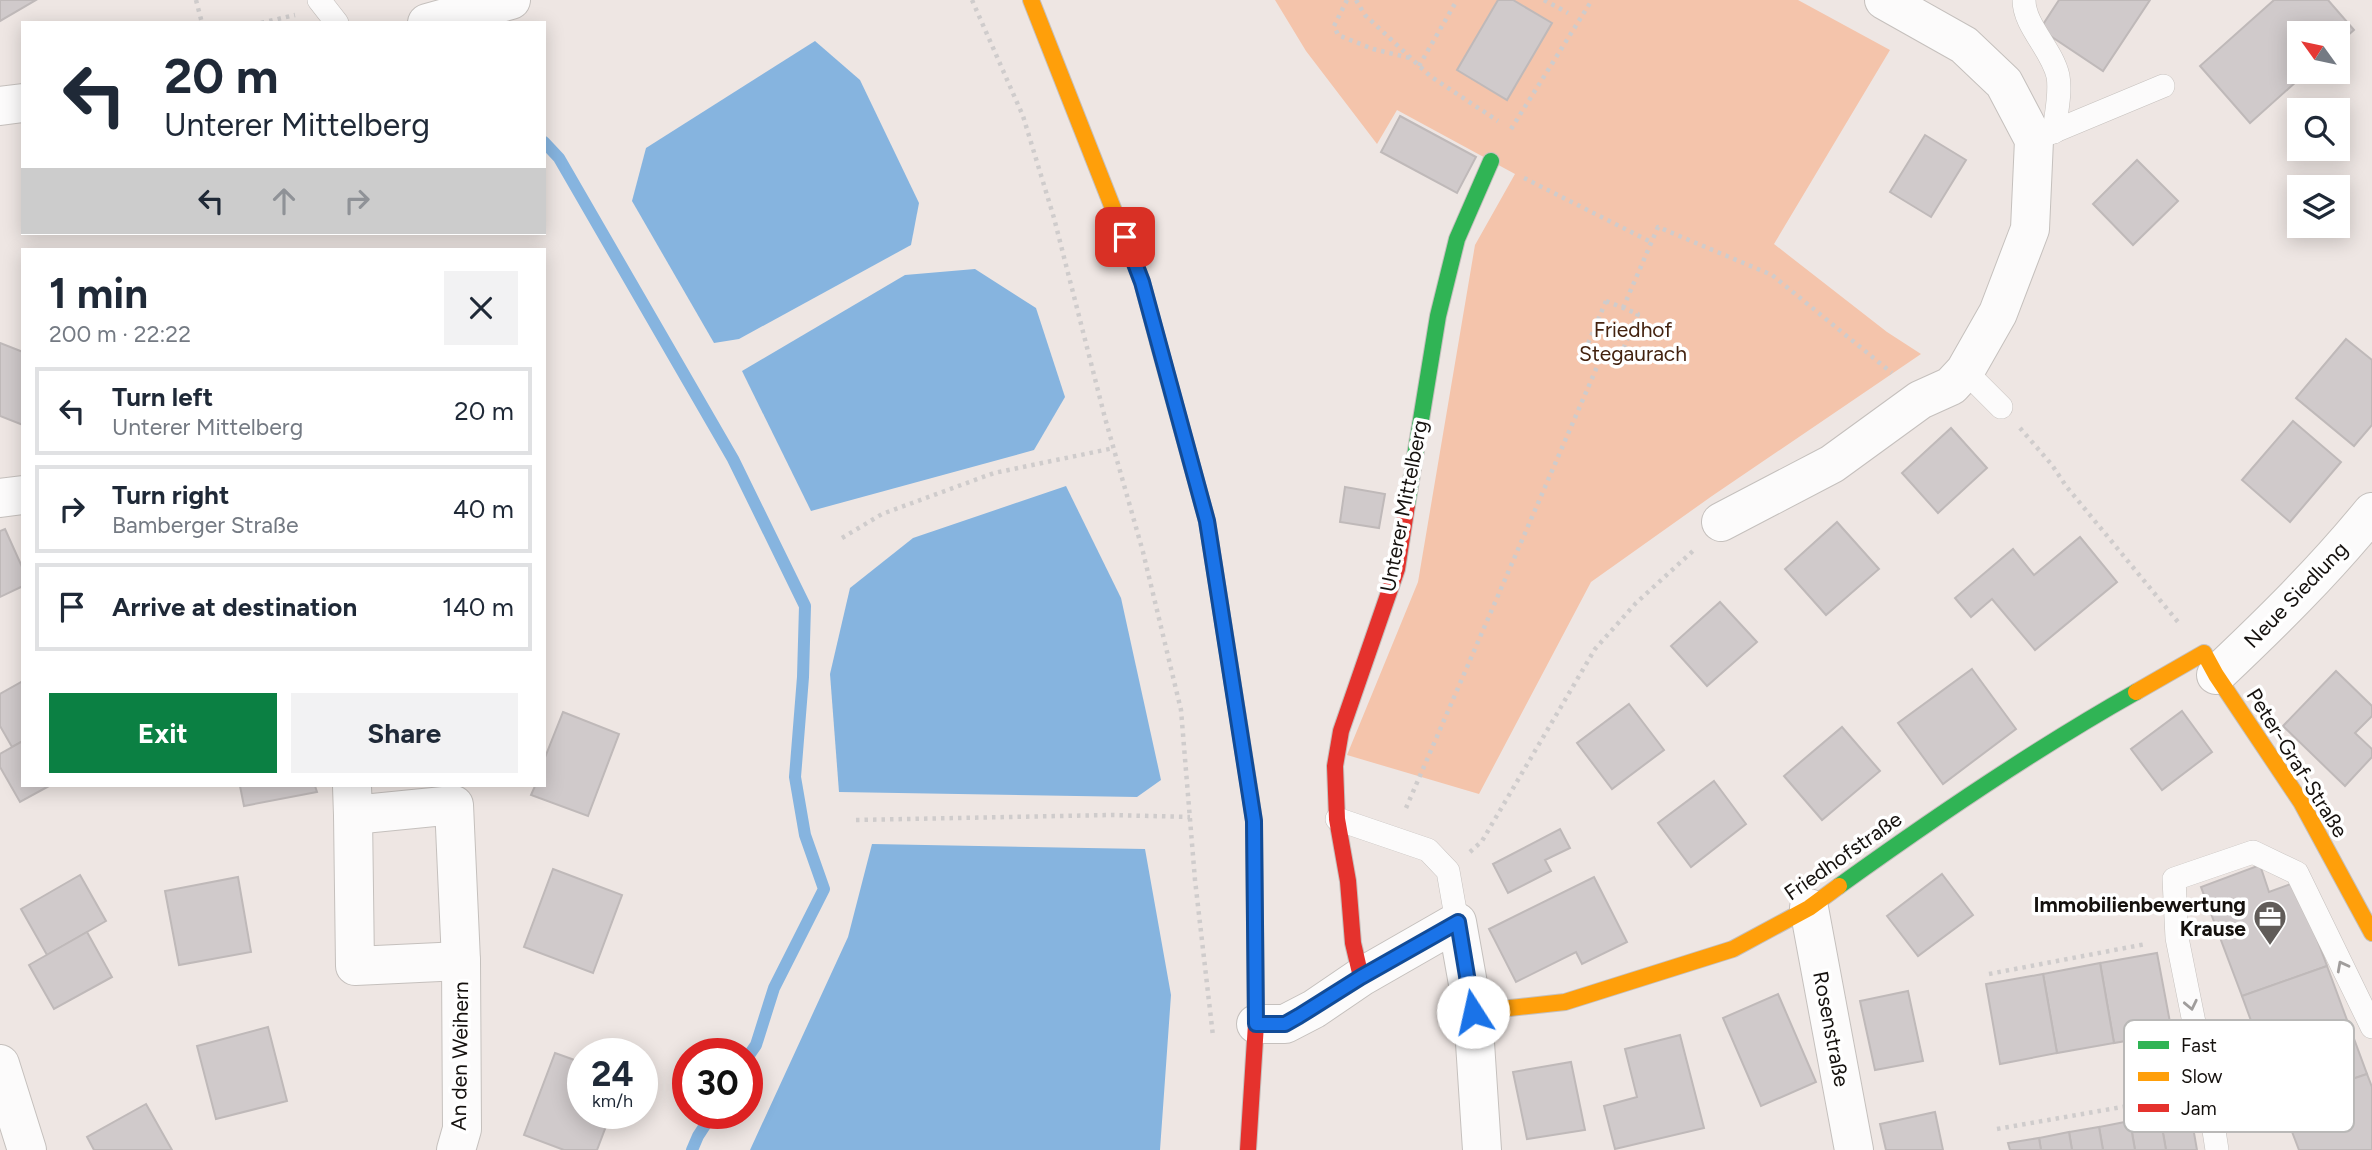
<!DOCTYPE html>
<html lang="en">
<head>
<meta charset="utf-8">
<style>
  :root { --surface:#fff; --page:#f2f2f3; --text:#1f2937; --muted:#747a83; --line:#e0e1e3; --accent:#0b8043 }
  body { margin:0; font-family:Figtree,sans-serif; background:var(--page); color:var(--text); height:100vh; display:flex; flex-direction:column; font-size:26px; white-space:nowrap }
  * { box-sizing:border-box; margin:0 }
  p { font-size:23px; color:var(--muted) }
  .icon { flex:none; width:38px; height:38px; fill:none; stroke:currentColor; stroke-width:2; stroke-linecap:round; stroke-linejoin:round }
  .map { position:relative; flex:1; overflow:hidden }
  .sheet { position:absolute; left:21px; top:248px; width:525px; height:539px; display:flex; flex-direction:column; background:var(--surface); border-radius:0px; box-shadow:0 4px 18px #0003 }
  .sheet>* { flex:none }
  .hud { position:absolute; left:21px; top:21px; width:525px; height:214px; border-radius:0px; box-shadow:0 4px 18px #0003; background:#fff; color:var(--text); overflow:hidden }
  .needle { width:46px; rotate:303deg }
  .buttons { position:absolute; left:2287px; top:21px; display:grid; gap:14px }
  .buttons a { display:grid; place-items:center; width:63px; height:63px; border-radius:0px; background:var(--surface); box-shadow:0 4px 18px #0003; font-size:35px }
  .speed { position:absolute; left:567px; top:1038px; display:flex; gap:14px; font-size:35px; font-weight:700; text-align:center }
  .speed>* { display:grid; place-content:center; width:91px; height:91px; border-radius:50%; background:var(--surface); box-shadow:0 4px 18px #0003; line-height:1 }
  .speed small { font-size:18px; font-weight:400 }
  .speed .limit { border:10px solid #d22; background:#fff; color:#111 }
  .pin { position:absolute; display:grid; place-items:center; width:60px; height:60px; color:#fff; margin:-30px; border-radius:14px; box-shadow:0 4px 10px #0006 }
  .me { position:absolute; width:77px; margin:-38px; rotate:350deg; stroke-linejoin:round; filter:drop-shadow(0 0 5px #0008) }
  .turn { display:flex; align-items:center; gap:24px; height:147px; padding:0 28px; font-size:32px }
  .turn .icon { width:91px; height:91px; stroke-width:2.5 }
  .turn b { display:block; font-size:49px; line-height:60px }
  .lanes { display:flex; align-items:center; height:66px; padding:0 28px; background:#0003; justify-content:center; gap:35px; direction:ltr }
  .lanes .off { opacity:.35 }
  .round { display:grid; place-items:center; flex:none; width:74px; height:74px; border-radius:0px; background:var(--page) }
  .summary { display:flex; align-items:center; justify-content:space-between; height:119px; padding:0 28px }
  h1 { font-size:42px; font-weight:700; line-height:52px }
  .cta { display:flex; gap:14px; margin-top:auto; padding:14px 28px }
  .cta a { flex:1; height:80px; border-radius:0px; background:var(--accent); color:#fff; font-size:28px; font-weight:700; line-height:80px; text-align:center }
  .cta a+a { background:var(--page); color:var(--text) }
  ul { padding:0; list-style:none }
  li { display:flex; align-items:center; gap:21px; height:88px; margin:0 14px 10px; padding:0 14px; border:4px solid var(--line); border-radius:0px }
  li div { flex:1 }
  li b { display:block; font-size:26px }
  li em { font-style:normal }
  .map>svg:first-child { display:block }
  .green { fill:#f4c4ab }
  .water { fill:#86b4df }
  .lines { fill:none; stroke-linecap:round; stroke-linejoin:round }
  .stream { stroke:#86b4df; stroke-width:12 }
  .building { fill:#d0cacb; stroke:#bfb9b9; stroke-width:2 }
  .lane-casing { stroke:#c5c0bd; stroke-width:24 }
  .street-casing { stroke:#c5c0bd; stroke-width:40 }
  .fast-casing { stroke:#c5c0bd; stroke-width:18 }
  .slow-casing { stroke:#c5c0bd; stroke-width:18 }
  .jam-casing { stroke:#c5c0bd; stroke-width:18 }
  .path { stroke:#cfcccc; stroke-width:4.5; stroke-dasharray:3.5 5; stroke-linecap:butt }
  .lane { stroke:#fcfbfb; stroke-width:23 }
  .street { stroke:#fcfbfb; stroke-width:38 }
  .fast { stroke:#30b455; stroke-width:16 }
  .slow { stroke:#ff9f0a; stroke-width:16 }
  .jam { stroke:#e5322d; stroke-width:16 }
  .oneway { stroke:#a09d9c }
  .route-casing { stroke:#114b97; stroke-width:18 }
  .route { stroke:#1a73e8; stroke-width:12 }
  .labels { text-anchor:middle; stroke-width:7; stroke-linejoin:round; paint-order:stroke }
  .park-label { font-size:21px; fill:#43220f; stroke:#fff }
  .street-label { font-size:21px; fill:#15110e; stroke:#fff }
  .poi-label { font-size:21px; font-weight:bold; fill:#15110e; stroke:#fff; text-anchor:end }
  .key { fill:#fff; stroke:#b9b8b7; stroke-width:2 }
  .key-label { font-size:19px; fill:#15110e }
</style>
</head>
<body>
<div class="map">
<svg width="2372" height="1150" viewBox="0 0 2372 1150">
  <rect width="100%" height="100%" fill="#eee6e3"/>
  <path class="green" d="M 1275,0 L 1798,0 L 1890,50 L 1774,244 L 1887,332 L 1921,354 L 1712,496 L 1591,582 L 1479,794 L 1347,755 L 1418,582 L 1475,245 L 1515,174 L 1397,110 L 1377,144 L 1306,51 Z"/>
  <g class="water">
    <path d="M 815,41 L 860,80 L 919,203 L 911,245 L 739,339 L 714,343 L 632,201 L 646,148 Z"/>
    <path d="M 975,269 L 1036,308 L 1065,397 L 1034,450 L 811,511 L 742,371 L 905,275 Z"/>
    <path d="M 1066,486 L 1121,598 L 1161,780 L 1137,797 L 839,792 L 830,674 L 850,588 L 913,538 Z"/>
    <path d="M 872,844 L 1145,849 L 1171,995 L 1160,1150 L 750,1150 L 848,937 Z"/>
  </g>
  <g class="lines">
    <g class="stream">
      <path d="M 544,142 L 559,158 L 733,459 L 805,606 L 803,677 L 795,777 L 805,835 L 824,889 L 774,988 L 756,1045 L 747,1058"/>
      <path d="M 692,1150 L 698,1136 L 713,1113"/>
    </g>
  </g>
  <g class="building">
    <path d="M 0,0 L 36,0 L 0,21 Z"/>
    <path d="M 1498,0 L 1513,0 L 1552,23 L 1507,100 L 1457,70 Z"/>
    <path d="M 2059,0 L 2150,0 L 2103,71 L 2040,29 Z"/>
    <path d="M 2274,0 L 2328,0 L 2354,30 L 2338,44 L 2338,33 L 2300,33 L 2300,72 L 2307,72 L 2250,123 L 2200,66 Z"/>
    <path d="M 1400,116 L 1476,157 L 1457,193 L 1381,152 Z"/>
    <path d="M 1925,135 L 1966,160 L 1931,217 L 1890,192 Z"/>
    <path d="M 2137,160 L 2178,201 L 2133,245 L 2093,204 Z"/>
    <path d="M 2346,339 L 2372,360 L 2372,425 L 2354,446 L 2296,398 Z"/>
    <path d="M 0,343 L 23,352 L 23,425 L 0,416 Z"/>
    <path d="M 2293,421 L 2341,462 L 2290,522 L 2242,480 Z"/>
    <path d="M 1951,428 L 1987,468 L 1938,513 L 1902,473 Z"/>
    <path d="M 1345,487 L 1385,494 L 1379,528 L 1340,522 Z"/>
    <path d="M 1837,522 L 1879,569 L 1826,615 L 1785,569 Z"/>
    <path d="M 5,529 L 23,569 L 23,586 L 0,597 L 0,531 Z"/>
    <path d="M 2080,537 L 2117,582 L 2035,650 L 1992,599 L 1971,617 L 1955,598 L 2013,549 L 2034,575 Z"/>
    <path d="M 1720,602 L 1757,642 L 1707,686 L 1671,646 Z"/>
    <path d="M 1972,669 L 2016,729 L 1943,784 L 1898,723 Z"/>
    <path d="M 2336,671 L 2372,706 L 2372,716 L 2355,733 L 2372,749 L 2372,757 L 2345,786 L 2283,726 Z"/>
    <path d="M 23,681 L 23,741 L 12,747 L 0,726 L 0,694 Z"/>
    <path d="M 1629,704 L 1664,750 L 1612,789 L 1577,743 Z"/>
    <path d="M 2182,711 L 2212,752 L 2162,790 L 2131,749 Z"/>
    <path d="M 563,712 L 619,734 L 588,816 L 531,795 L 535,786 L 544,786 L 544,760 Z"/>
    <path d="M 1842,727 L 1880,771 L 1822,820 L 1784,776 Z"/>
    <path d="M 23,741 L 23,786 L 49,786 L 20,802 L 0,767 L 0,754 Z"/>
    <path d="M 1714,781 L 1746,824 L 1691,867 L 1658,823 Z"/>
    <path d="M 240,786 L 315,786 L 317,792 L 244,806 Z"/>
    <path d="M 1560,829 L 1570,848 L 1545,860 L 1551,871 L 1508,893 L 1493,864 Z"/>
    <path d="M 2260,865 L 2269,892 L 2296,882 L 2327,966 L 2242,996 L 2201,887 Z"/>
    <path d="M 553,869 L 622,895 L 593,973 L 524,947 Z"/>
    <path d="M 1942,874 L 1973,915 L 1918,956 L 1887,916 Z"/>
    <path d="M 80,875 L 106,921 L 47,955 L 21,909 Z"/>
    <path d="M 238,877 L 251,952 L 179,965 L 165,891 Z"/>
    <path d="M 1594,877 L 1627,942 L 1582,964 L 1576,952 L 1516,982 L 1489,929 Z"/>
    <path d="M 87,932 L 112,977 L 54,1009 L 29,965 Z"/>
    <path d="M 2157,953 L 2172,1033 L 2114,1043 L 2100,963 Z"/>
    <path d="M 2100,963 L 2114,1043 L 2057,1053 L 2043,974 Z"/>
    <path d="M 2327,966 L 2367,1074 L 2281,1103 L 2242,996 Z"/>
    <path d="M 2043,974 L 2057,1053 L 2000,1064 L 1986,984 Z"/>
    <path d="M 1908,991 L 1923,1061 L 1875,1070 L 1860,1001 Z"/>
    <path d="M 1778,994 L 1816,1082 L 1761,1106 L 1723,1018 Z"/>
    <path d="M 268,1027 L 287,1101 L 216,1119 L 197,1046 Z"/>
    <path d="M 1680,1035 L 1704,1128 L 1615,1149 L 1604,1106 L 1637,1097 L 1625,1049 Z"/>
    <path d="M 555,1053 L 583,1063 L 583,1113 L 611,1113 L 597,1150 L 564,1150 L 524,1135 Z"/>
    <path d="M 1571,1062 L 1585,1130 L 1527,1139 L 1513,1072 Z"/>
    <path d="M 2367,1074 L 2372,1087 L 2372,1150 L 2299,1150 L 2281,1103 Z"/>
    <path d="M 146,1104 L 172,1150 L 94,1150 L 87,1137 Z"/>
    <path d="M 2190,1110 L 2197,1150 L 2166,1150 L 2160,1116 Z"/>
    <path d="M 1935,1112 L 1943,1150 L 1886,1150 L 1880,1124 Z"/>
    <path d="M 2160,1116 L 2166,1150 L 2135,1150 L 2130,1121 Z"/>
    <path d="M 2130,1121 L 2135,1150 L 2103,1150 L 2099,1127 Z"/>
    <path d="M 2099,1127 L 2103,1150 L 2072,1150 L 2069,1132 Z"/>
    <path d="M 2069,1132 L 2072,1150 L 2041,1150 L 2039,1138 Z"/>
    <path d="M 2039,1138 L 2041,1150 L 2010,1150 L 2008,1143 Z"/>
  </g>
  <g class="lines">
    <defs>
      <g id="lane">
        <path d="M 319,0 L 337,23"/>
        <path d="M 2024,0 C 2024,26 2052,49 2058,76 C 2061,93 2056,114 2054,132"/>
        <path d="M 2043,136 L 2163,86"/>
        <path d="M 1965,371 L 2001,407"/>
        <path d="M 1337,819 L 1428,850 L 1448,871 L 1457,922"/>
        <path d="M 2217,1150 L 2208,1092 L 2177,938 L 2174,879 L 2253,852 L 2297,873 L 2372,1027"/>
      </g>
      <g id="street">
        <path d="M 427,23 L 511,0"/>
        <path d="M 0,106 L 23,103"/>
        <path d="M 0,498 L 23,495"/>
        <path d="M 1721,522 L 1832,464 L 1920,400 L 1951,386 L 1965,371 L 1998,313 L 2030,229 L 2034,140 L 2004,83 L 1964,45 L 1884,0"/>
        <path d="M 2216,675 C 2271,623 2324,571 2372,512"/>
        <path d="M 352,786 L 353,815 L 454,805 L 461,961 L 462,1129 L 456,1150"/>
        <path d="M 353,815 L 355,966 L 461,961"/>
        <path d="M 1809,908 L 1854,1150"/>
        <path d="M 1256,1024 L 1285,1024 L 1314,1009 L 1361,977 L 1457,922 L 1473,1012 L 1482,1150"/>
        <path d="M 0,1064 L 27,1150"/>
      </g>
      <g id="fast">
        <path d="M 1158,342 L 1207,521 L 1251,800"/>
        <path d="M 1407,505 L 1438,316 L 1457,239 L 1491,161"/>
        <path d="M 1839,886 C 1935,817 2033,750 2136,692"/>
      </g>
      <g id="slow">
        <path d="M 1031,0 L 1142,282 L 1158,342"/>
        <path d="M 2136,692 L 2204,653 L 2216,675 L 2301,802 L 2372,933"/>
        <path d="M 1473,1012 L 1565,1002 L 1733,949 L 1809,908 L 1839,886"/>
      </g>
      <g id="jam">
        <path d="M 1361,977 L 1353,943 L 1348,881 L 1337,819 L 1335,766 L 1341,731 L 1397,569 L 1407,505"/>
        <path d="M 1248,1150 L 1256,1024 L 1254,821 L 1251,800"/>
      </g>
    </defs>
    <use href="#lane" class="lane-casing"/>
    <use href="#street" class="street-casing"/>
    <use href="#fast" class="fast-casing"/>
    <use href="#slow" class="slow-casing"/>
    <use href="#jam" class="jam-casing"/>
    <g class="path">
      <path d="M 196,0 L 202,23"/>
      <path d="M 972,0 L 1023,116 L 1054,218 L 1105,418 L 1143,552 L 1181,710 L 1195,880 L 1213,1036"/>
      <path d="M 1347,0 L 1334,26 L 1338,35 L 1373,49 L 1410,58"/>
      <path d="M 1356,0 L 1365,15 L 1430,76 L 1498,121"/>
      <path d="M 1544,0 L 1568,13"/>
      <path d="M 261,23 L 295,15"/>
      <path d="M 1419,66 L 1457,0"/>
      <path d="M 1511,129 L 1592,0"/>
      <path d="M 1524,178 L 1651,242"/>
      <path d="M 1606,301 L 1638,314 L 1616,366 L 1584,353 Z"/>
      <path d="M 1623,308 L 1658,227 L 1772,275 L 1892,373"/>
      <path d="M 2020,428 L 2052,465 L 2066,486 L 2178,622"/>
      <path d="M 842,538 L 882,514 L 994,473 L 1114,448"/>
      <path d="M 1406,808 L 1600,360"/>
      <path d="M 856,820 L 1112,815 L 1190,817"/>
      <path d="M 1470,852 L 1482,841 L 1595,649 L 1636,603 L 1694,550"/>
      <path d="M 1989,974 L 2146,944"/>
      <path d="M 1997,1129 L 2179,1097"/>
    </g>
    <use href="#lane" class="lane"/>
    <use href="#street" class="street"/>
    <use href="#fast" class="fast"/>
    <use href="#slow" class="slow"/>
    <use href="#jam" class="jam"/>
  </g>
  <defs><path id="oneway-chevron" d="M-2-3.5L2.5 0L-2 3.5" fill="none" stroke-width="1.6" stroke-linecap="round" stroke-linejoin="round" transform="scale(1.75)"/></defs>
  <g class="oneway">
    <use href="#oneway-chevron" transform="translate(2342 966) rotate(-118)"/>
    <use href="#oneway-chevron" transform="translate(2191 1005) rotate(78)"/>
  </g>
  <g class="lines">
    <defs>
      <path id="route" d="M 1125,237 L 1142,282 L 1207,521 L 1254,821 L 1256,1024 L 1285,1024 L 1299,1016 L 1361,977 L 1458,922 L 1473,1012"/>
    </defs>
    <use href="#route" class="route-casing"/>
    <use href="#route" class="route"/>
  </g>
  <defs>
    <symbol id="office-pin" viewBox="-11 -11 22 30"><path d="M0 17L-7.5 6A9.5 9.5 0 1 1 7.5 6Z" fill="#615c59" stroke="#fff"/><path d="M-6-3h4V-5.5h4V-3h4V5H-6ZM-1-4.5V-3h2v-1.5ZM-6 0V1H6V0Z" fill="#fff"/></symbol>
  </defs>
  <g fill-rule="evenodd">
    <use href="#office-pin" x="2251" y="898" width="38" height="52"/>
  </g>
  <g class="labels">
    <g class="park-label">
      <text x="1633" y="337">Friedhof<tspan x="1633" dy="24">Stegaurach</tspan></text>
    </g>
    <g class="street-label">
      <text transform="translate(1404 506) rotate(-79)" y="7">Unterer Mittelberg</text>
      <text transform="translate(2296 595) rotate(-46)" y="7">Neue Siedlung</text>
      <text transform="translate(2297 763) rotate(58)" y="7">Peter-Graf-Straße</text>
      <text transform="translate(1843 856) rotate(-35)" y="7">Friedhofstraße</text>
      <text transform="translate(1831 1029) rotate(79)" y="7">Rosenstraße</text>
      <text transform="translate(460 1056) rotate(-89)" y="7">An den Weihern</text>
    </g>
    <g class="poi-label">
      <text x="2246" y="912">Immobilienbewertung<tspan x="2246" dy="24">Krause</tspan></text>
    </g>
  </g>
  <rect x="2124" y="1020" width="230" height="112" rx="10" class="key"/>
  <rect x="2138" y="1041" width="31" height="8" fill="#30b455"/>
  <rect x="2138" y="1072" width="31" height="9" fill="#ff9f0a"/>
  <rect x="2138" y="1104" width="31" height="8" fill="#e5322d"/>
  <g class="key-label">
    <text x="2181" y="1052">Fast</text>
    <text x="2181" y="1083">Slow</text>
    <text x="2181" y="1115">Jam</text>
  </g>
</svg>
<div class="buttons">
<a><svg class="needle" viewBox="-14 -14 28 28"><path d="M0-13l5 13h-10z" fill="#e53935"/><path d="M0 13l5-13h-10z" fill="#747a83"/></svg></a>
<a><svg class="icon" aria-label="search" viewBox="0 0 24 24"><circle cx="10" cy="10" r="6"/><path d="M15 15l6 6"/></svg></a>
<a><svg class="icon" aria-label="layers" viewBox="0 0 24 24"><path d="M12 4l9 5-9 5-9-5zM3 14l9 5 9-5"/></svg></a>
</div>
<div class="speed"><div>24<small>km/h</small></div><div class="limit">30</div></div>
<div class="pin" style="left:1125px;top:237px;background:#d93025"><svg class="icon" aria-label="arrive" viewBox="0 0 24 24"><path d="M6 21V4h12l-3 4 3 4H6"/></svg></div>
<svg class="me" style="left:1473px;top:1012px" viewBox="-20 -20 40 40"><circle r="19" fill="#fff"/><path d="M0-13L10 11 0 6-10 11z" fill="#1a73e8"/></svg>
<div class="hud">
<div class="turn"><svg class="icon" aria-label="left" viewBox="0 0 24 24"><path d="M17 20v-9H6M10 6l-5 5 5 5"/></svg><div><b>20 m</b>Unterer Mittelberg</div></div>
<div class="lanes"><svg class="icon" aria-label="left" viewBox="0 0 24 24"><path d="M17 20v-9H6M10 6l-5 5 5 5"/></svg><svg class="icon off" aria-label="ahead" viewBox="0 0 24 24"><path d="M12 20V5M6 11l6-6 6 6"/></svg><svg class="icon off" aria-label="right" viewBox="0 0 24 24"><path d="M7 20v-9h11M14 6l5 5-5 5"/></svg></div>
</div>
<section class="sheet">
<div class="summary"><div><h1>1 min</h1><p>200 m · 22:22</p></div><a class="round"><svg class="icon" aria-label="close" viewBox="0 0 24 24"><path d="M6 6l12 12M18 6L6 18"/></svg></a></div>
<ul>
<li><svg class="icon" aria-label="left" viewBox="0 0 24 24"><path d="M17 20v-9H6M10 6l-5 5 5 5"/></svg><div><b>Turn left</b><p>Unterer Mittelberg</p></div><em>20 m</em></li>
<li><svg class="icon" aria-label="right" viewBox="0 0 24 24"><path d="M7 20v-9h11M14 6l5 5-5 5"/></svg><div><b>Turn right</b><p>Bamberger Straße</p></div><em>40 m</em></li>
<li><svg class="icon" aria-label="arrive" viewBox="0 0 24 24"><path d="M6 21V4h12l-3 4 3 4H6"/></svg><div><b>Arrive at destination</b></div><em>140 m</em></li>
</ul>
<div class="cta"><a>Exit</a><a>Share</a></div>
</section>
</div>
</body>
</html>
